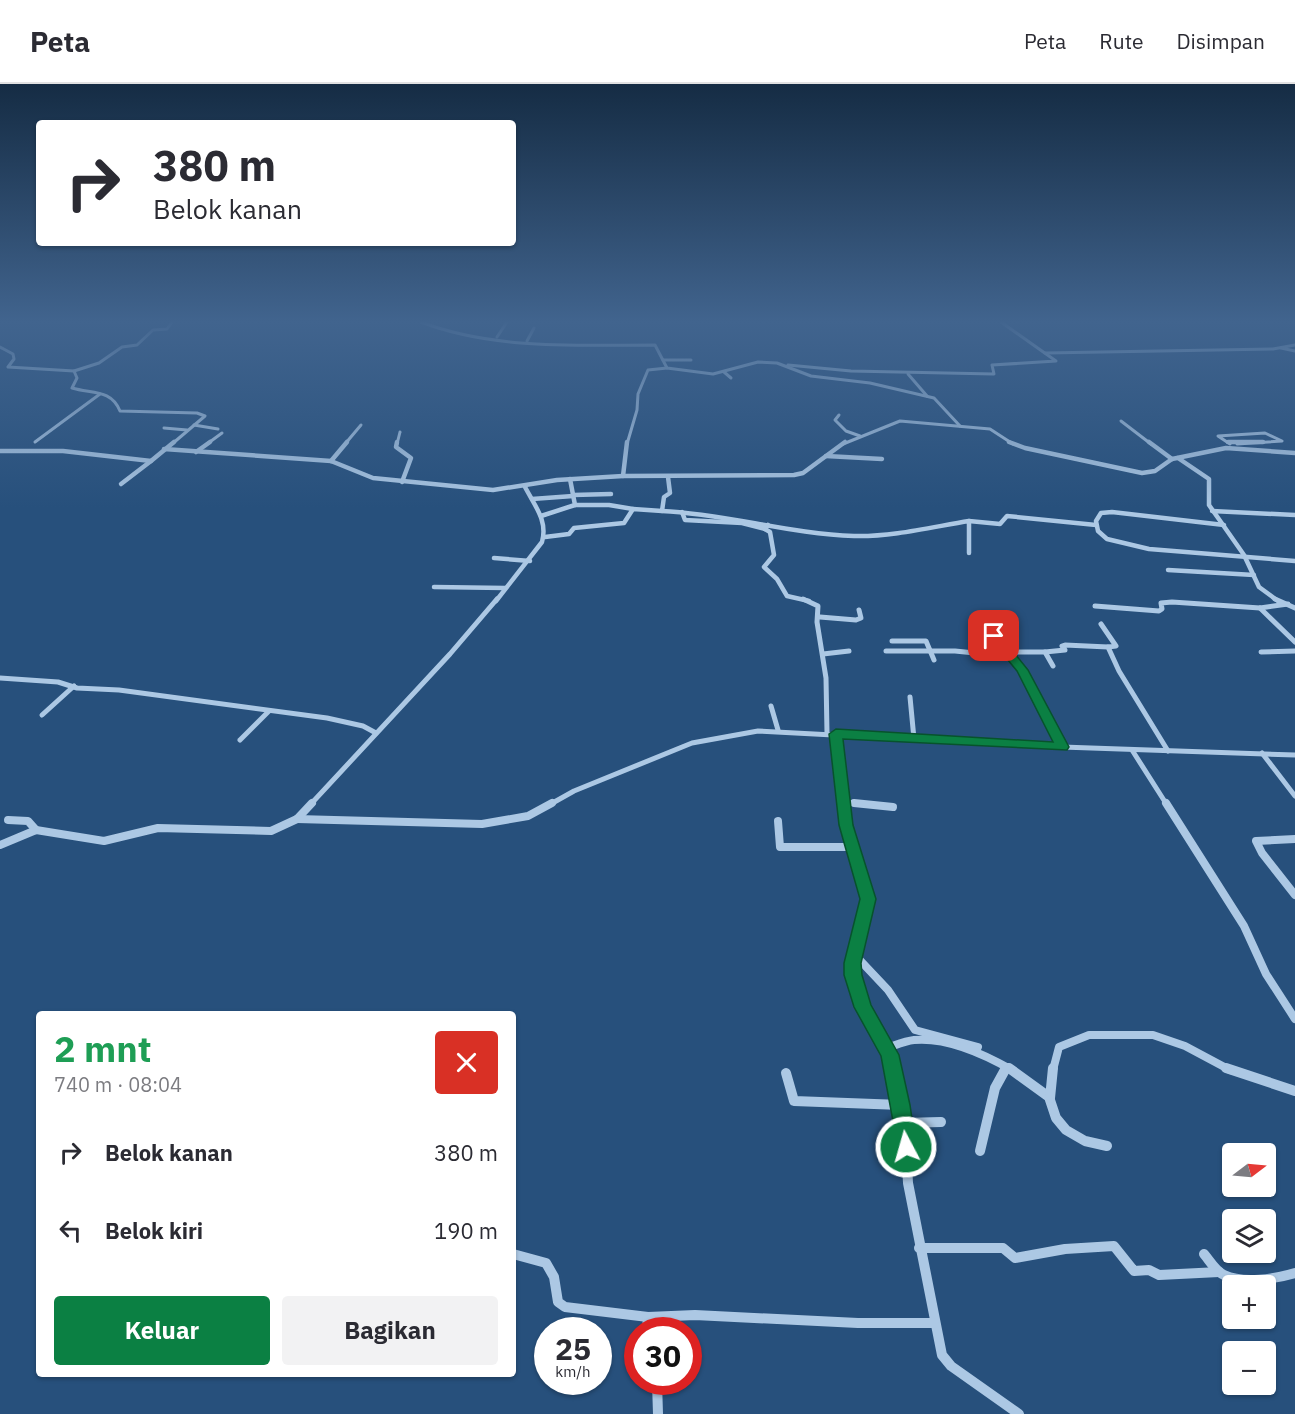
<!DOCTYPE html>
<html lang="id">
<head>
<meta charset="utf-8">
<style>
  :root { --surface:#fff; --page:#f2f2f3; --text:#2b2b33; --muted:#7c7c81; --line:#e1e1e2; --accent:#0b8043 }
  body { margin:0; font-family:"IBM Plex Sans",sans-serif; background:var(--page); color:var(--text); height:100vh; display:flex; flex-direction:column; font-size:22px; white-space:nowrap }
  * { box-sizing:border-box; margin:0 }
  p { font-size:20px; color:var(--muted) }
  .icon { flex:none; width:33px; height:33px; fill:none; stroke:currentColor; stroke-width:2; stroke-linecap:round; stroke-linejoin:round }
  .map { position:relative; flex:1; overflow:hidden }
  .drawer { position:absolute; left:36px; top:927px; width:480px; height:366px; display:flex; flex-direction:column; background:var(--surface); border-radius:6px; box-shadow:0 2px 4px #0004 }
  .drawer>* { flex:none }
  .banner { position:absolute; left:36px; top:36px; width:480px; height:126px; border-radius:6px; box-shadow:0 2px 4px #0004; background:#fff; color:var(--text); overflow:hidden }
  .needle { width:39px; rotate:74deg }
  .buttons { position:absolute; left:1222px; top:1059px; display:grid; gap:12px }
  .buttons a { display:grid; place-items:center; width:54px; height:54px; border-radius:6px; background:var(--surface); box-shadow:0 2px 4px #0004; font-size:30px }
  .speed { position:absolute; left:534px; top:1233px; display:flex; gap:12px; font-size:30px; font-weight:700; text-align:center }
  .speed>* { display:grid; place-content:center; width:78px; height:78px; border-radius:50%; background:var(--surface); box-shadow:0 2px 4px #0004; line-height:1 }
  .speed small { font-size:15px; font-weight:400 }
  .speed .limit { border:9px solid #d22; background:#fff; color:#111 }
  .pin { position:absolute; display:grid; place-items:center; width:51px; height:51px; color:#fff; margin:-26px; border-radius:12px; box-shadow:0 3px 9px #0006 }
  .me { position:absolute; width:66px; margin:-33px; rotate:354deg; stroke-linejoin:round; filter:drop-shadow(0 0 4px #0008) }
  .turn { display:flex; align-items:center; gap:21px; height:126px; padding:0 18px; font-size:27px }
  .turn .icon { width:78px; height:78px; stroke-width:2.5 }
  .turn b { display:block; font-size:42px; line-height:51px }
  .round { display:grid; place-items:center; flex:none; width:63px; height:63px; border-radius:6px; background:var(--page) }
  .head { display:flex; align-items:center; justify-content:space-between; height:102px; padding:0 18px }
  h1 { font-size:36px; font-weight:800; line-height:45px; color:#1e9e55 }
  .button { display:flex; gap:12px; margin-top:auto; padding:12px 18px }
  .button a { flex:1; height:69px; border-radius:6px; background:var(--accent); color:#fff; font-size:24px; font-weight:800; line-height:69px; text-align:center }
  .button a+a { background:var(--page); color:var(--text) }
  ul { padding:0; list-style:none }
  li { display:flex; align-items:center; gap:18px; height:78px; padding:0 18px }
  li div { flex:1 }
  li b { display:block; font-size:22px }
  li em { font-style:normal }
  header { display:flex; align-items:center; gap:36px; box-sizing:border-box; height:84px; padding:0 30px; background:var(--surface); border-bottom:2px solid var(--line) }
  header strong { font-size:28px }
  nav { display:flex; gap:33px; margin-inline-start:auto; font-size:21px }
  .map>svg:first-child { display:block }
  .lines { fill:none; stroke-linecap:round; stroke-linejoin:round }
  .street-far4 { stroke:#acc8e4; stroke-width:3 }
  .street-far3 { stroke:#acc8e4; stroke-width:4.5 }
  .street-far2 { stroke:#acc8e4; stroke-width:5 }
  .street-far1 { stroke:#acc8e4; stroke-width:8 }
  .street { stroke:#acc8e4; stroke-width:10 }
  .route { fill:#0b8043; stroke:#07532c; stroke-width:1.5 }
</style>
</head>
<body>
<header>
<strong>Peta</strong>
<nav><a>Peta</a><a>Rute</a><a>Disimpan</a></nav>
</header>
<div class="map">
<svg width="1295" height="1330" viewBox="0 0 1295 1330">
  <rect width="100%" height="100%" fill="#27507c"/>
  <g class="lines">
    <g class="street-far4">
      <path d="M 421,238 C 494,266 578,261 655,261 L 667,284 L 713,290 L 758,278 L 777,279 L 811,292 L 870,299 L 934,314 L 960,342"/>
      <path d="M 497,253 L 507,238"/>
      <path d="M 527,257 L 534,244"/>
      <path d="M 0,263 L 13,270 L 14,275 L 8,283 L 74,287 L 77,294 L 72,304 C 92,310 111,305 120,327 L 197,329 L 205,332 L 172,360"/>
      <path d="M 1281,264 L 1295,267"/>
      <path d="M 1045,269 L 1273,265 L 1295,261"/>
      <path d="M 663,276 L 691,276"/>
      <path d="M 788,281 L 851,287 L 994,290 L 992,281 L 1056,277 L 1001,238"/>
      <path d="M 74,287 L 99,279 L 122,263 L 137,261 L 153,246 L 167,245 L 172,238"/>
      <path d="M 724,288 L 731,294"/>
      <path d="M 908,290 L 927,312"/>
      <path d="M 839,331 L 835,336 L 846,347 L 860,352"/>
      <path d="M 1121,337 L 1151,360"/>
      <path d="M 194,341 L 218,345"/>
      <path d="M 164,344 L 187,346"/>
      <path d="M 35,358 L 100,310"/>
      <path d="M 207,360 L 222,349"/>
      <path d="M 345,360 L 361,341"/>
      <path d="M 397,360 L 400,348"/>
      <path d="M 627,360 L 637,326 L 638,310 L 648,286 L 667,284"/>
      <path d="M 843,360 L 900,337 L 990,345 L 1013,360"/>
      <path d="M 1230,360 L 1218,352 L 1265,349 L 1282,357 L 1237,360"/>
    </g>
    <g class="street-far3">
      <path d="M 397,358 L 396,363 L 411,374 L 402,398"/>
      <path d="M 1009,358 L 1025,364 L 1142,389 L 1155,387 L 1172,375 L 1226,364 L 1295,369"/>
      <path d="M 1149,358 L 1172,375"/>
      <path d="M 1228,358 L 1263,358"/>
      <path d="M 164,365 L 331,377 L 373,394 L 493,406 L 557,396 L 623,392 L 794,391 L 803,389 L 845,358"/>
      <path d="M 0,367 L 63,367 L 151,377 L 174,358"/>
      <path d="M 196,368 L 210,358"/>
      <path d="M 826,372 L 882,375"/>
      <path d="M 1178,374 L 1209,395 L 1209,421 L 1244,471 L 1259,503 L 1278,517"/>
      <path d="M 331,377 L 347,358"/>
      <path d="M 623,392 L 627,358"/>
      <path d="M 121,400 L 151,377"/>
      <path d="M 573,411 L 611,410"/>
      <path d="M 532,415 L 573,412"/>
      <path d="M 575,421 L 609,421 L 633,425"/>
      <path d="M 662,427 C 727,430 790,450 854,452 C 892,453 932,443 969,437 L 969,469"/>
      <path d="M 1212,427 L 1295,431"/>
      <path d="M 682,428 L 685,436 L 742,439 L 765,445"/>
      <path d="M 541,432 L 575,421 L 570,395"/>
      <path d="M 969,437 L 1000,440 L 1007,432 L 1096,441"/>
      <path d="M 768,441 L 765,445 L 770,448 L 774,471 L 764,483 L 777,495 L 787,512 L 809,517"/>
      <path d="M 1224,441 L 1112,428 L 1101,429 L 1096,437 L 1098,447 L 1107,455 L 1149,465 L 1295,477"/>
      <path d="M 545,453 L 569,450 L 574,444 L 624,439 L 633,425 L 662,427 L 664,413 L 670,409 L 668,393"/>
      <path d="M 494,474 L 530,477"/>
      <path d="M 1168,486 L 1254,491"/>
      <path d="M 434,503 L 505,504"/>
      <path d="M 496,517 L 542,458 C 548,437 535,422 525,403"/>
    </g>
    <g class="street-far2">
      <path d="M 803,515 L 818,522 L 817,538 L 826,594 L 827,649"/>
      <path d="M 1275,515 L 1295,524"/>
      <path d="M 1095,522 L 1159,527 L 1162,525 L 1161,519 L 1172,518 L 1260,524 L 1288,520"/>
      <path d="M 1260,524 L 1295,558"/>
      <path d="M 820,533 L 856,536 L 861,534 L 859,526"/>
      <path d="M 1101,540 L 1116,562 L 1108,563"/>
      <path d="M 994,552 L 1012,571"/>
      <path d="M 892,557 L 926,557 L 934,576"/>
      <path d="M 886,567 L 955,567 L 1014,573 L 1062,663"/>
      <path d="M 1010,568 L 1045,568 L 1053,582"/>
      <path d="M 1045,568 L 1065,566 L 1062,562 L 1065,561 L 1108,563 L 1119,587 L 1168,667"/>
      <path d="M 1261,568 L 1295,567"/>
      <path d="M 823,570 L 849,567"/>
      <path d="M 0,594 L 58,598 L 77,604 L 119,606 L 327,634 L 363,642 L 376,649"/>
      <path d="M 910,613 L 914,655"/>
      <path d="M 771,622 L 778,646"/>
      <path d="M 42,631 L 74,602"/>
      <path d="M 836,650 L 844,721"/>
      <path d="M 240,656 L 269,627"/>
      <path d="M 1132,666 L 1167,721"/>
      <path d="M 1262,669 L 1295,712"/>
      <path d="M 842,718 L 870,721"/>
      <path d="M 310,721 L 450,570 L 497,515"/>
      <path d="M 549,721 L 574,707 L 692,659 L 758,647 L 1062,663 L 1295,671"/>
    </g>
    <g class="street-far1">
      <path d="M 844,719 L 846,741 L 868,815 L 853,879 L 853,891 L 863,923 L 887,964 L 893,986"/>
      <path d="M 854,719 L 893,723"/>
      <path d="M 1166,719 L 1244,842 L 1266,890 L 1295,935"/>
      <path d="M 297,735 L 482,740 L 528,732 L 552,719"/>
      <path d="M 8,736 L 28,737 L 36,746"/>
      <path d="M 778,737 L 780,763 L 853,763"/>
      <path d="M 1295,755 L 1256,757 L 1262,769 L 1295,811"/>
      <path d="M 0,761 L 36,746 L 104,757 L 158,744 L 271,747 L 297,735 L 312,719"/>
      <path d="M 855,871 L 888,906 L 915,946 L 978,963"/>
      <path d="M 887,964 C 896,961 905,957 914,956 C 947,953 984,970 1012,986"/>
      <path d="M 1005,986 L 1006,984"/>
      <path d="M 1053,986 L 1059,963 L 1089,951 L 1153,951 L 1185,962 L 1230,986"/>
    </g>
    <g class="street">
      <path d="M 893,984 L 905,1046 L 908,1099 L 942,1271 L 951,1282 L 1019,1330"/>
      <path d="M 1009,984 L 1049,1013 L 1056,1034 L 1066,1046 L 1085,1057 L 1107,1062"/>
      <path d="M 1226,984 L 1295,1007"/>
      <path d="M 786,989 L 794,1017 L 901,1021"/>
      <path d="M 1050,1014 L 1053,984"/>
      <path d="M 903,1039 L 941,1038"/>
      <path d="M 980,1067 L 995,1004 L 1006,984"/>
      <path d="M 919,1164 L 1003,1164 L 1015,1174 L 1065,1165 L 1114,1162 L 1134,1187 L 1149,1186 L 1159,1191 L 1219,1188"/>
      <path d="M 513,1170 L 546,1179 L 554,1193 L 558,1218 L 565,1223 L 648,1233 L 695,1231 L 858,1239 L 934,1239"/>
      <path d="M 1204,1170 C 1210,1177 1215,1187 1224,1191 C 1243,1200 1275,1195 1295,1189"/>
      <path d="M 647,1246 L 648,1233"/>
      <path d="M 657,1298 L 658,1330"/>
    </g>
  </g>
  <linearGradient id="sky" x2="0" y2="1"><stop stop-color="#152c44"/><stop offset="0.56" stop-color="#41648e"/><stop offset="1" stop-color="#41648e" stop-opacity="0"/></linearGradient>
  <rect width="1295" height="424" fill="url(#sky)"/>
  <path class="route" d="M 994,549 L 999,550 L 1028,586 L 1069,663 L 1067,666 L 843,655 L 853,741 L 876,815 L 861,879 L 862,891 L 871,921 L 899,971 L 910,1021 L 916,1063 L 913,1070 L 906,1073 L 899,1070 L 881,972 L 854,923 L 844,891 L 844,879 L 860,815 L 839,741 L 829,650 L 836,645 L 1053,658 L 1017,587 L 988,552 Z"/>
</svg>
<div class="buttons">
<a><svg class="needle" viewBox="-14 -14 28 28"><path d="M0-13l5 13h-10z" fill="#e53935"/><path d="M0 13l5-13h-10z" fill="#7c7c81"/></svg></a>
<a><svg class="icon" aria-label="layers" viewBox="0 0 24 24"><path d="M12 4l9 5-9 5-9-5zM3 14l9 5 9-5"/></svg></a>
<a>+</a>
<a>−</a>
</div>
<div class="speed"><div>25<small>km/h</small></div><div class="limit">30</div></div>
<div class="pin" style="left:994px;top:552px;background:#d93025"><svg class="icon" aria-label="arrive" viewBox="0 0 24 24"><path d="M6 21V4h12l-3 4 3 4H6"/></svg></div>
<svg class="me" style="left:906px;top:1063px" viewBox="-20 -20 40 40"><circle r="17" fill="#0b8043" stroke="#fff" stroke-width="3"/><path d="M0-11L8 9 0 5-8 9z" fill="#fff"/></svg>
<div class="banner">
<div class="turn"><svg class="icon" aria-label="right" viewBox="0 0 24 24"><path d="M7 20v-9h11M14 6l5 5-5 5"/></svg><div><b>380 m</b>Belok kanan</div></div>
</div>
<section class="drawer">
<div class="head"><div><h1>2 mnt</h1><p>740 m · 08:04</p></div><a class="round" style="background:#d93025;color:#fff"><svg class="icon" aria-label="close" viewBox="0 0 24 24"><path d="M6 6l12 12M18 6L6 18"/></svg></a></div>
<ul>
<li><svg class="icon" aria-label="right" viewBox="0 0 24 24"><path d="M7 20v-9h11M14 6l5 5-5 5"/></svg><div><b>Belok kanan</b></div><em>380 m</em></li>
<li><svg class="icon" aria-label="left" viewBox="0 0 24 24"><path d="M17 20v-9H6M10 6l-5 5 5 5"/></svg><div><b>Belok kiri</b></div><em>190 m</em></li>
</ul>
<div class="button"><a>Keluar</a><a>Bagikan</a></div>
</section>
</div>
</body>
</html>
